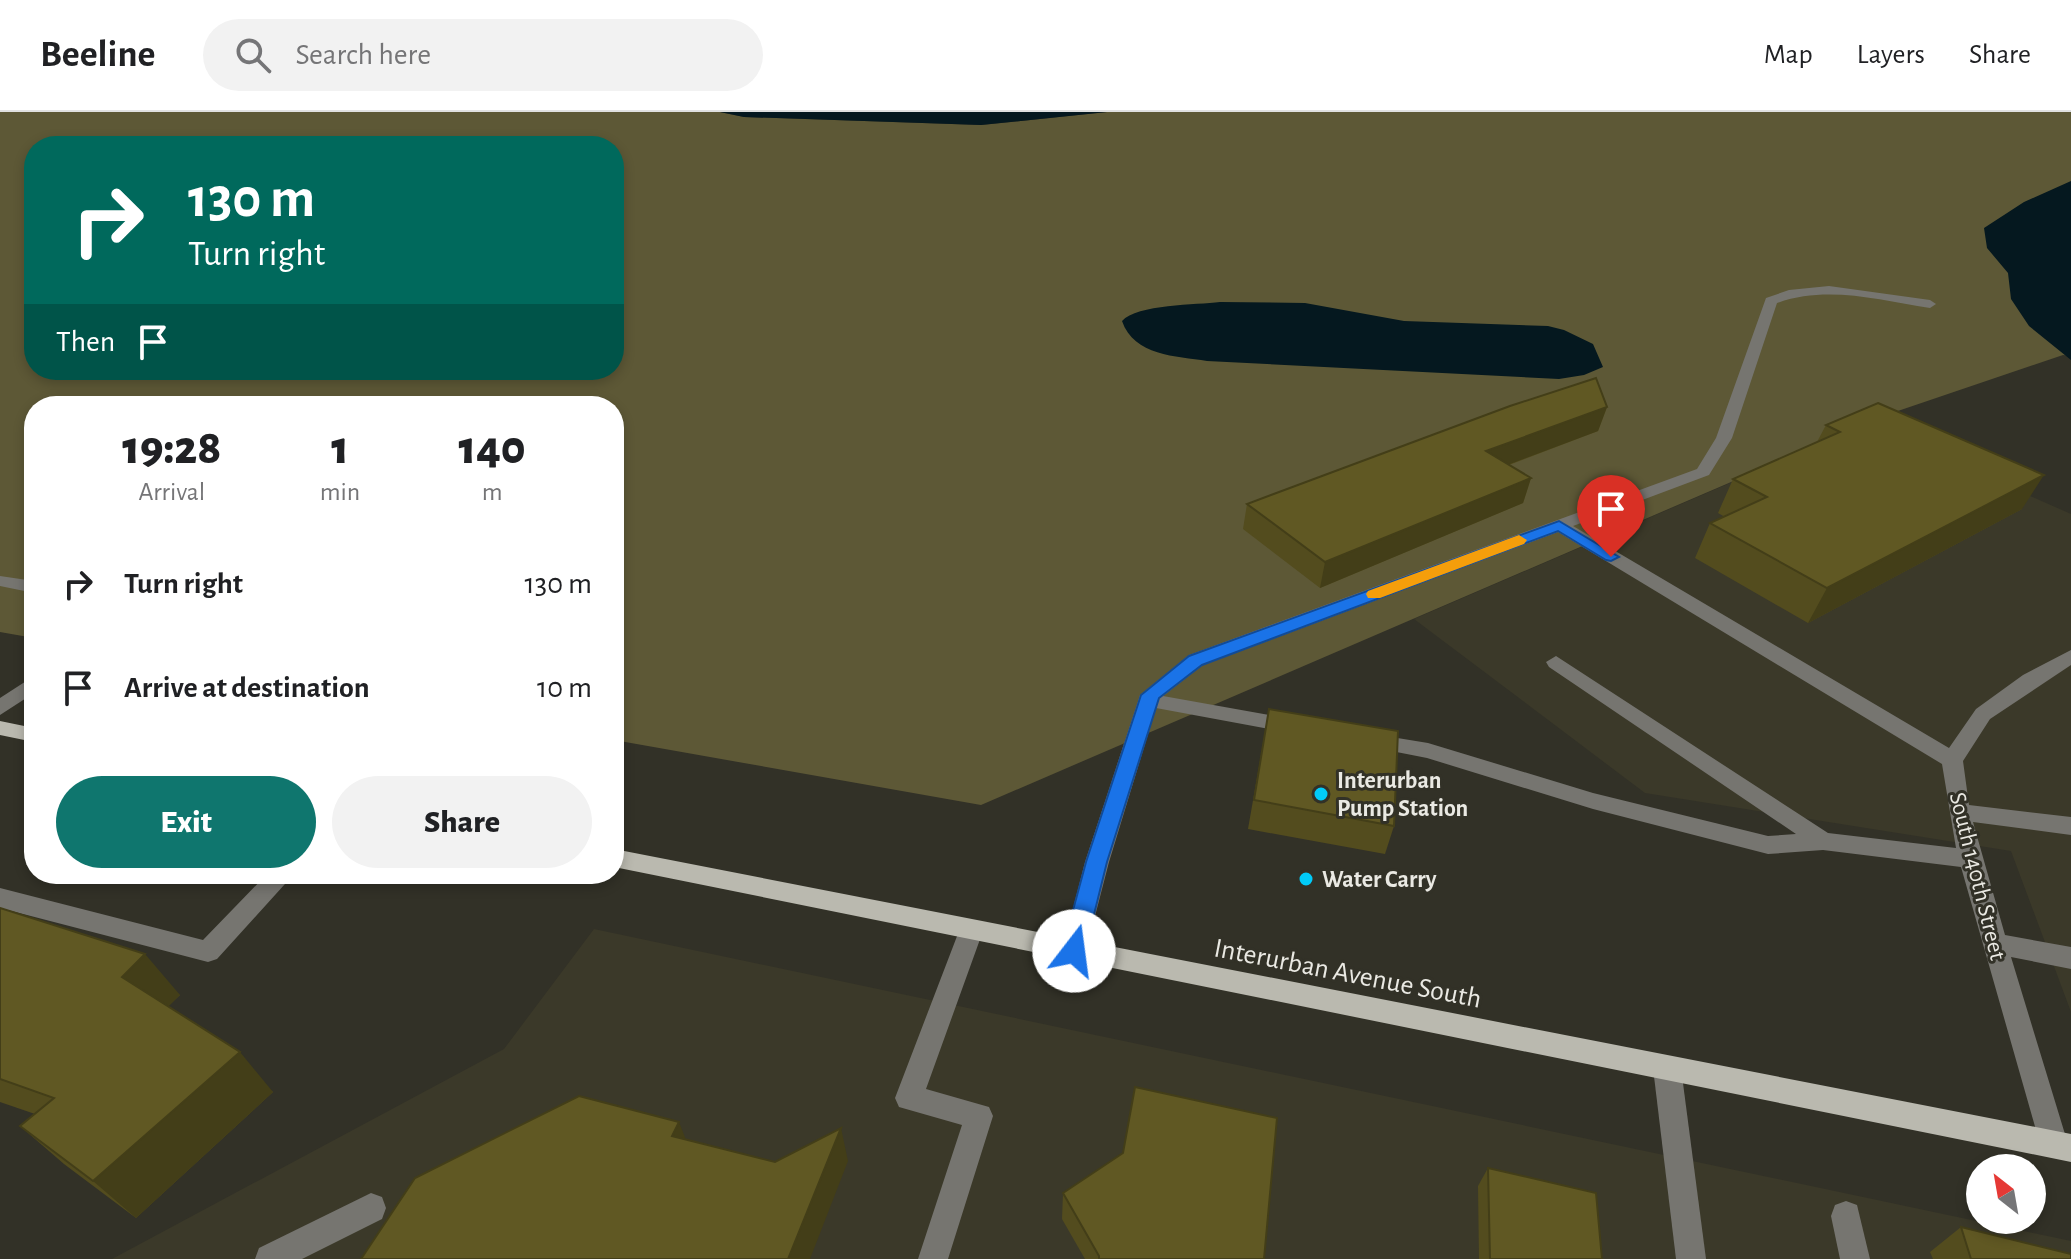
<!DOCTYPE html>
<html lang="en">
<head>
<meta charset="utf-8">
<style>
  :root { --surface:#fff; --page:#f2f2f2; --text:#202124; --muted:#757577; --line:#e0e0e0; --accent:#0f766e }
  body { margin:0; font-family:"Alegreya Sans",sans-serif; background:var(--page); color:var(--text); height:100vh; display:flex; flex-direction:column; font-size:30px; white-space:nowrap }
  * { box-sizing:border-box; margin:0 }
  p { font-size:26px; color:var(--muted) }
  .icon { flex:none; width:44px; height:44px; fill:none; stroke:currentColor; stroke-width:2; stroke-linecap:round; stroke-linejoin:round }
  .map { position:relative; flex:1; overflow:hidden }
  .panel { position:absolute; left:24px; top:284px; width:600px; height:488px; display:flex; flex-direction:column; background:var(--surface); border-radius:32px; box-shadow:0 4px 12px #0003 }
  .panel>* { flex:none }
  .banner { position:absolute; left:24px; top:24px; width:600px; height:244px; border-radius:32px; box-shadow:0 4px 12px #0003; background:#00695c; color:#fff; overflow:hidden }
  .needle { width:52px; rotate:329deg }
  .buttons { position:absolute; left:1966px; top:1042px; display:grid; gap:16px }
  .buttons a { display:grid; place-items:center; width:80px; height:80px; border-radius:50%; background:var(--surface); box-shadow:0 4px 12px #0003; font-size:40px }
  .pin { position:absolute; display:grid; place-items:center; width:68px; height:68px; color:#fff; margin:-82px -34px; border-radius:50% 50% 50% 0; rotate:-45deg; box-shadow:0 0 8px #0007 }
  .pin .icon { rotate:45deg }
  .me { position:absolute; width:88px; margin:-44px; rotate:15deg; stroke-linejoin:round; filter:drop-shadow(0 0 6px #0008) }
  .turn { display:flex; align-items:center; gap:28px; height:168px; padding:0 32px; font-size:36px }
  .turn .icon { width:104px; height:104px; stroke-width:2.5 }
  .turn b { display:block; font-size:56px; line-height:68px }
  .then { display:flex; align-items:center; height:76px; padding:0 32px; background:#0003; gap:16px; font-size:30px }
  .eta { display:flex; justify-content:space-evenly; align-items:center; height:136px; text-align:center }
  .eta b { font-size:48px; font-weight:800; line-height:56px }
  .action { display:flex; gap:16px; margin-top:auto; padding:16px 32px }
  .action a { flex:1; height:92px; border-radius:48px; background:var(--accent); color:#fff; font-size:32px; font-weight:800; line-height:92px; text-align:center }
  .action a+a { background:var(--page); color:var(--text) }
  ul { padding:0; list-style:none }
  li { display:flex; align-items:center; gap:24px; height:104px; padding:0 32px }
  li div { flex:1 }
  li b { display:block; font-size:30px }
  li em { font-style:normal }
  header { display:flex; align-items:center; gap:48px; box-sizing:border-box; height:112px; padding:0 40px; background:var(--surface); border-bottom:2px solid var(--line) }
  header strong { font-size:38px }
  nav { display:flex; gap:44px; margin-inline-start:auto; font-size:28px }
  .search { width:560px; height:72px; background:var(--page); display:flex; align-items:center; gap:20px; box-sizing:border-box; padding:0 28px; border-radius:44px; color:var(--muted); font-size:30px }
  .map>svg:first-child { display:block }
  .built { fill:#3b3929 }
  .green { fill:#5d5836; fill-rule:evenodd }
  .water { fill:#05181f }
  .lines { fill:none; stroke-linecap:round; stroke-linejoin:round }
  .minor { fill:#767570; fill-rule:evenodd }
  .major { fill:#bab9af; fill-rule:evenodd }
  .wall { fill:#534c1e }
  .shaded-wall { fill:#433e18 }
  .building { fill:#605823; stroke:#433e18; stroke-width:2 }
  .route { fill:#1a73e8; stroke:#114b97; stroke-width:2 }
  .slow { fill:#f59e0b }
  .poi-dot { fill:#01cbf9; stroke:#323127; stroke-width:3 }
  .labels { text-anchor:middle; stroke-width:6; stroke-linejoin:round; paint-order:stroke }
  .poi-label { font-size:24px; font-weight:bold; fill:#eae9e3; stroke:#323127; text-anchor:start }
  .street-label { font-size:24px; fill:#eae9e3; stroke:#323127 }
  .near-street-label { font-size:28px; fill:#eae9e3; stroke:#323127 }
</style>
</head>
<body>
<header>
<strong>Beeline</strong>
<div class="search"><svg class="icon" aria-label="search" viewBox="0 0 24 24"><circle cx="10" cy="10" r="6"/><path d="M15 15l6 6"/></svg>Search here</div>
<nav><a>Map</a><a>Layers</a><a>Share</a></nav>
</header>
<div class="map">
<svg width="2071" height="1147" viewBox="0 0 2071 1147">
  <rect width="100%" height="100%" fill="#323127"/>
  <g class="built">
    <path d="M 1867,312 L 2071,402 L 2071,900 L 2011,739 L 1645,681 L 1414,507 Z"/>
    <path d="M 594,817 L 2071,1129 L 2071,1147 L 112,1147 L 504,937 Z"/>
  </g>
  <path class="green" d="M 0,0 L 720,0 L 744,5 L 981,13 L 1107,0 L 2071,0 L 2071,244 L 2063,243 L 1889,302 L 981,693 L 614,628 L 614,294 L 34,294 L 34,526 L 0,520 ZM 34,34 L 614,34 L 614,258 L 34,258 Z"/>
  <g class="water">
    <path d="M 720,0 L 1107,0 L 981,13 L 744,5 Z"/>
    <path d="M 2071,69 L 2071,248 L 2029,214 L 2011,187 L 2008,161 L 1987,136 L 1984,116 L 2024,90 Z"/>
    <path d="M 1220,190 L 1305,191 L 1404,209 L 1548,214 L 1564,218 L 1593,232 L 1603,255 L 1584,263 L 1559,267 L 1207,249 C 1176,244 1134,244 1122,209 C 1137,192 1197,193 1220,190 Z"/>
  </g>
  <g class="lines">
    <g class="minor">
      <path d="M 1829,174 L 1930,188 L 1936,192 L 1930,196 C 1879,188 1827,173 1777,191 L 1732,326 L 1709,363 L 1573,414 L 1949,636 L 1976,597 L 2023,563 L 2071,538 L 2071,553 L 1990,607 L 1963,649 L 1969,693 L 2071,705 L 2071,723 L 1973,710 L 2005,823 L 2071,835 L 2071,857 L 2011,845 L 2068,1032 L 2064,1042 L 2054,1046 L 2044,1042 L 2040,1032 L 1961,755 L 1823,738 L 1768,742 L 1593,697 L 1427,646 L 1366,634 L 1362,629 L 1366,624 L 1373,622 L 1428,631 L 1593,681 L 1768,724 L 1796,722 L 1549,555 L 1546,550 L 1556,544 L 1828,721 L 1956,736 L 1942,652 L 1558,420 L 1203,553 L 1163,584 L 1291,607 L 1298,609 L 1301,614 L 1298,619 L 1291,621 L 1156,596 L 1109,750 L 1086,839 L 1083,846 L 1074,849 L 1065,846 L 1062,839 L 1085,750 L 1140,583 L 1189,543 L 1697,357 L 1716,326 L 1766,186 L 1789,178 Z"/>
      <path d="M 0,464 L 34,469 L 34,481 L 0,474 Z"/>
      <path d="M 34,564 L 34,581 L 0,603 L 0,586 Z"/>
      <path d="M 267,762 L 294,762 L 217,847 L 208,850 L 0,796 L 0,776 L 203,828 Z"/>
      <path d="M 971,809 L 980,812 L 983,819 L 926,977 L 989,995 L 993,1004 L 948,1147 L 918,1147 L 962,1013 L 899,995 L 895,986 L 959,819 L 962,812 Z"/>
      <path d="M 1667,944 L 1677,947 L 1681,956 L 1706,1147 L 1676,1147 L 1653,956 L 1657,947 Z"/>
      <path d="M 371,1081 L 382,1085 L 386,1096 L 382,1107 L 302,1147 L 255,1147 L 259,1136 Z"/>
      <path d="M 1846,1089 L 1857,1093 L 1870,1147 L 1840,1147 L 1831,1104 L 1835,1093 Z"/>
    </g>
    <g class="major">
      <path d="M 0,609 L 34,616 L 34,630 L 0,623 Z"/>
      <path d="M 614,737 L 2071,1022 L 2071,1050 L 614,755 Z"/>
    </g>
  </g>
  <g class="wall">
    <path d="M 1607,295 L 1598,319 L 1509,353 L 1531,366 L 1523,391 L 1320,476 L 1243,417 L 1247,392 Z"/>
    <path d="M 1826,313 L 2022,397 L 1808,511 L 1695,446 L 1710,411 L 1725,405 L 1718,401 L 1733,367 L 1817,330 Z"/>
    <path d="M 1269,597 L 1394,714 L 1385,742 L 1248,717 Z"/>
    <path d="M 0,796 L 180,883 L 168,894 L 273,980 L 136,1106 L 64,1052 L 20,1014 L 35,1002 L 0,990 Z"/>
    <path d="M 1488,1056 L 1602,1147 L 1479,1147 L 1478,1074 Z"/>
    <path d="M 1063,1081 L 1264,1147 L 1085,1147 L 1062,1107 Z"/>
    <path d="M 1961,1115 L 2071,1147 L 1933,1147 L 1930,1140 Z"/>
  </g>
  <g class="shaded-wall">
    <path d="M 1607,295 L 1598,319 L 1478,364 L 1486,339 Z"/>
    <path d="M 2044,363 L 2022,397 L 1808,511 L 1827,476 Z"/>
    <path d="M 1531,366 L 1523,391 L 1320,476 L 1325,450 Z"/>
    <path d="M 145,842 L 180,883 L 158,905 L 122,865 Z"/>
    <path d="M 240,940 L 273,980 L 136,1106 L 93,1069 Z"/>
    <path d="M 679,1010 L 692,1043 L 672,1024 Z"/>
    <path d="M 841,1016 L 848,1049 L 810,1147 L 788,1147 Z"/>
  </g>
  <g class="building">
    <path d="M 1596,266 L 1607,295 L 1486,339 L 1531,366 L 1325,450 L 1247,392 L 1510,294 Z"/>
    <path d="M 1878,291 L 2044,363 L 1827,476 L 1710,411 L 1767,385 L 1733,367 L 1840,320 L 1826,313 Z"/>
    <path d="M 1269,597 L 1398,619 L 1394,714 L 1254,688 Z"/>
    <path d="M 0,796 L 145,842 L 122,865 L 240,940 L 93,1069 L 20,1014 L 54,986 L 0,967 Z"/>
    <path d="M 1135,975 L 1277,1006 L 1264,1147 L 1099,1147 L 1099,1144 L 1063,1081 L 1123,1041 Z"/>
    <path d="M 579,984 L 679,1010 L 672,1024 L 775,1050 L 841,1016 L 788,1147 L 361,1147 L 415,1066 Z"/>
    <path d="M 1488,1056 L 1596,1081 L 1602,1147 L 1490,1147 Z"/>
    <path d="M 1961,1115 L 2071,1142 L 2071,1147 L 1971,1147 Z"/>
  </g>
  <path class="route" d="M 1559,409 L 1619,445 L 1611,449 L 1606,448 L 1558,419 L 1202,553 L 1159,586 L 1107,750 L 1085,839 L 1082,846 L 1074,848 L 1066,846 L 1062,839 L 1086,750 L 1141,583 L 1189,544 Z"/>
  <path class="slow" d="M 1519,423 L 1527,428 L 1524,432 L 1380,486 L 1368,486 L 1366,482 L 1368,479 Z"/>
  <g class="poi-dot">
    <circle cx="1321" cy="682" r="8"/>
    <circle cx="1306" cy="767" r="8"/>
  </g>
  <g class="labels">
    <g class="poi-label">
      <text x="1337" y="676">Interurban<tspan x="1337" dy="28">Pump Station</tspan></text>
      <text x="1322" y="775">Water Carry</text>
    </g>
    <g class="street-label">
      <text transform="translate(1978 764) rotate(76)" y="8">South 140th Street</text>
    </g>
    <g class="near-street-label">
      <text transform="translate(1348 860) rotate(11)" y="10">Interurban Avenue South</text>
    </g>
  </g>
</svg>
<div class="buttons">
<a><svg class="needle" viewBox="-14 -14 28 28"><path d="M0-13l5 13h-10z" fill="#e53935"/><path d="M0 13l5-13h-10z" fill="#757577"/></svg></a>
</div>
<div class="pin" style="left:1611px;top:445px;background:#d93025"><svg class="icon" aria-label="arrive" viewBox="0 0 24 24"><path d="M6 21V4h12l-3 4 3 4H6"/></svg></div>
<svg class="me" style="left:1074px;top:839px" viewBox="-20 -20 40 40"><circle r="19" fill="#fff"/><path d="M0-13L10 11 0 6-10 11z" fill="#1a73e8"/></svg>
<div class="banner">
<div class="turn"><svg class="icon" aria-label="right" viewBox="0 0 24 24"><path d="M7 20v-9h11M14 6l5 5-5 5"/></svg><div><b>130 m</b>Turn right</div></div>
<div class="then">Then<svg class="icon" aria-label="arrive" viewBox="0 0 24 24"><path d="M6 21V4h12l-3 4 3 4H6"/></svg></div>
</div>
<section class="panel">
<div class="eta">
<div><b>19:28</b><p>Arrival</p></div>
<div><b>1</b><p>min</p></div>
<div><b>140</b><p>m</p></div>
</div>
<ul>
<li><svg class="icon" aria-label="right" viewBox="0 0 24 24"><path d="M7 20v-9h11M14 6l5 5-5 5"/></svg><div><b>Turn right</b></div><em>130 m</em></li>
<li><svg class="icon" aria-label="arrive" viewBox="0 0 24 24"><path d="M6 21V4h12l-3 4 3 4H6"/></svg><div><b>Arrive at destination</b></div><em>10 m</em></li>
</ul>
<div class="action"><a>Exit</a><a>Share</a></div>
</section>
</div>
</body>
</html>
